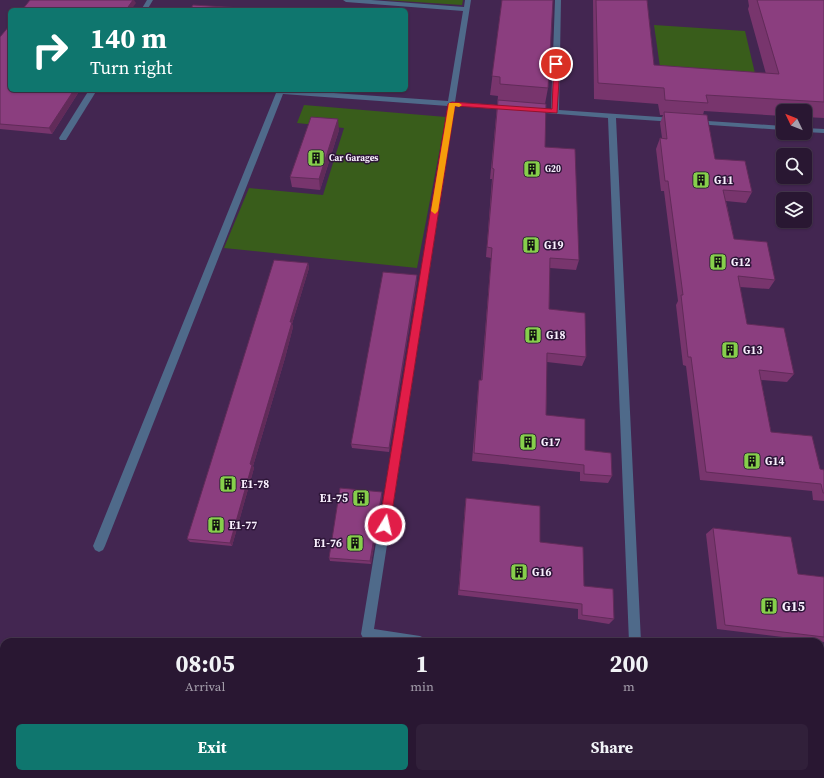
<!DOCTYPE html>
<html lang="en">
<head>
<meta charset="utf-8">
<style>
  :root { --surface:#291732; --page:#31203a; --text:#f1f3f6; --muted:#a59fac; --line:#45364d; --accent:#0f766e }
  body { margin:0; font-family:"Source Serif 4",serif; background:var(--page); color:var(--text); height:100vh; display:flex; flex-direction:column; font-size:15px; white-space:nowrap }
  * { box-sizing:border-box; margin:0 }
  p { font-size:13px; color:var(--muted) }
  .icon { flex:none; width:22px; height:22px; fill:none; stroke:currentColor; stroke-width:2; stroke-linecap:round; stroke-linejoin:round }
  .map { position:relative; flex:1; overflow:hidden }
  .side { position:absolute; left:0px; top:638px; width:824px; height:140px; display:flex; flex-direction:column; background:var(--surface); border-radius:12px 12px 0 0; box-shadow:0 1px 3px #0004,0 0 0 1px var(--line) }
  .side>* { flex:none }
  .hud { position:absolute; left:8px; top:8px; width:400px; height:84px; border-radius:6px; box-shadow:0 1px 3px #0004,0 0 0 1px var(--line); background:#0f766e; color:#fff; overflow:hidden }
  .needle { width:26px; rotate:313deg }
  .controls { position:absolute; left:776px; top:104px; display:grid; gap:8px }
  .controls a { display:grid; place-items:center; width:36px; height:36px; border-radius:6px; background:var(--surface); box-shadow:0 1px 3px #0004,0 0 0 1px var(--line); font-size:20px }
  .pin { position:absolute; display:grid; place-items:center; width:34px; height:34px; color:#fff; margin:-17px; border:2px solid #fff; border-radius:50%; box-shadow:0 1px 4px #0007 }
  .me { position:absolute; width:44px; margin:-22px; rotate:9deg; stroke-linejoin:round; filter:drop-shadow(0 0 3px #0008) }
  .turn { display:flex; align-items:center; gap:14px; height:84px; padding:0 16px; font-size:18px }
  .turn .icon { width:52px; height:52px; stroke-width:2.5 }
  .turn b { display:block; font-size:28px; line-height:34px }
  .eta { display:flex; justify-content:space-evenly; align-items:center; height:68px; text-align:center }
  .eta b { font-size:24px; font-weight:700; line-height:28px }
  .action { display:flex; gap:8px; margin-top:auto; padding:8px 16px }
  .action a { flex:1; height:46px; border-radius:6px; background:var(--accent); color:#fff; font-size:16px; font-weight:700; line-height:46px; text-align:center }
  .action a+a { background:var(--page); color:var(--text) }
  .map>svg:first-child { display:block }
  .built { fill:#432651; fill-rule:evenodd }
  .green { fill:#395d1b }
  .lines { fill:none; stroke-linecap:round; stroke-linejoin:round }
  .minor { fill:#4f6a8a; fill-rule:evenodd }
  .wall { fill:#78356d }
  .shaded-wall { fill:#612b59 }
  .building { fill:#8b3e7f; stroke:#612b59 }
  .route { fill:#e11d48; stroke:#92132f }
  .slow { fill:#f59e0b }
  .labels { text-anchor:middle; stroke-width:3; stroke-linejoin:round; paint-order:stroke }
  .far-poi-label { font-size:9px; font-weight:bold; fill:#f8effd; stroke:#2d1538; text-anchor:start }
  .poi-label { font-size:11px; font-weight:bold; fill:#f8effd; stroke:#2d1538; text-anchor:start }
  .near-poi-label { font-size:13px; font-weight:bold; fill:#f8effd; stroke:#2d1538; text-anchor:start }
</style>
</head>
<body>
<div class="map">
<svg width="824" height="778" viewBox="0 0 824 778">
  <rect width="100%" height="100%" fill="#371f43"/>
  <path class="built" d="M 0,0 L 824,0 L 824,778 L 0,778 ZM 10,10 L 406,10 L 406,90 L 10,90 ZM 783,111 L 805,111 L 805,133 L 783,133 ZM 783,155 L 805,155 L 805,177 L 783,177 ZM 783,199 L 805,199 L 805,221 L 783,221 ZM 4,642 L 820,642 L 820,774 L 4,774 Z"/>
  <g class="green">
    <path d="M 385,0 L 463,0 L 462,5 Z"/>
    <path d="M 654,25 L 745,31 L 757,82 L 661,74 Z"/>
    <path d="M 304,105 L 446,117 L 417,268 L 224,248 L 249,188 L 323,195 L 344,128 L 297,123 Z"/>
  </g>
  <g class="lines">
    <g class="minor">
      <path d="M 147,0 L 153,0 L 147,10 L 141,10 Z"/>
      <path d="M 343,0 L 371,0 L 464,7 L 465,0 L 471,0 L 455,102 L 511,106 L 515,108 L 511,110 L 455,106 L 374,629 L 420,636 L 424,638 L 426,642 L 379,642 L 363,638 L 361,634 L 448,106 L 283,94 L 105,546 L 103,550 L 99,552 L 95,550 L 93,546 L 276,93 L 261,92 L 257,90 L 291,90 L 448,101 L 463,11 L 346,2 Z"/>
      <path d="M 555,0 L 561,0 L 559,110 L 674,118 L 678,120 L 674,122 L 616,118 L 641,642 L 629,642 L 608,118 L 533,112 L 529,110 L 533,108 L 551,109 Z"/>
      <path d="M 89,90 L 97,90 L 66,140 L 60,140 L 59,138 Z"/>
      <path d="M 693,120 L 783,126 L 783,130 L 696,124 L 692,122 Z"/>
      <path d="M 805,128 L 824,129 L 824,133 L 805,132 Z"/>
      <path d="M 820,698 L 824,698 L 824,712 L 820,710 Z"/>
    </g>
  </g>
  <g class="wall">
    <path d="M 502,0 L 548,88 L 545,104 L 545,147 L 579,260 L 576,270 L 550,268 L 549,309 L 586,357 L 582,366 L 547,362 L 546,415 L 585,450 L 612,476 L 608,483 L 580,481 L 580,472 L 472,461 L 478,389 L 479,380 L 481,380 L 491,258 L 486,257 L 492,179 L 490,179 L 498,96 L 490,95 Z"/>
    <path d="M 593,0 L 647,0 L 654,65 L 766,74 L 748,9 L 749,6 L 748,0 L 824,0 L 824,118 L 805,117 L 805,111 L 783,111 L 783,116 L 704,111 L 703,115 L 715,159 L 752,192 L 746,203 L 726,201 L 734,239 L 775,280 L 769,289 L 740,287 L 747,324 L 794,374 L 787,382 L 761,380 L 771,432 L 820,469 L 824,470 L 824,501 L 813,500 L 812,491 L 700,480 L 686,366 L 683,365 L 676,305 L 678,301 L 664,191 L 661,191 L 656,149 L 660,138 L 662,138 L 660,123 L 663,115 L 660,115 L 658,104 L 594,99 Z"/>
    <path d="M 0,37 L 80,90 L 52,134 L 0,129 Z"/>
    <path d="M 339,130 L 320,190 L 292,187 L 290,177 Z"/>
    <path d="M 308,263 L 309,268 L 292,324 L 293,327 L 285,358 L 253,466 L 254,468 L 232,546 L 190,542 L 187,539 Z"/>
    <path d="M 417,280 L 389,452 L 352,448 L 351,444 Z"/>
    <path d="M 382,496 L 371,564 L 330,561 L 329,558 Z"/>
    <path d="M 466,498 L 540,542 L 584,586 L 614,619 L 609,624 L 578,619 L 578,609 L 458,595 L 465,505 Z"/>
    <path d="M 713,528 L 798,574 L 824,577 L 824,642 L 717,629 L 706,534 Z"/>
    <rect x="677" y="774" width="67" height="4"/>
  </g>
  <g class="shaded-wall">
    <path d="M 133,0 L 134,0 L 136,3 L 131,10 L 126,10 Z"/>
    <path d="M 74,90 L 80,90 L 52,134 L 49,128 Z"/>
    <path d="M 338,119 L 339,130 L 320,190 L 319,179 Z"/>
    <path d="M 308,263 L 309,268 L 292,324 L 293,327 L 285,358 L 253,466 L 254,468 L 232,546 L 230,543 L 250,464 L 290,322 Z"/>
    <path d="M 417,275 L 417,280 L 389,452 L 389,448 Z"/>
    <path d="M 382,492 L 382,496 L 371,564 L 370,561 Z"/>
  </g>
  <g class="building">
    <path d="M 30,0 L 133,0 L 126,10 L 22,10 Z"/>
    <path d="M 502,0 L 553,0 L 548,88 L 500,84 L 500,77 L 492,76 Z"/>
    <path d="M 596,0 L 647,0 L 654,65 L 779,74 L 757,0 L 824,0 L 824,102 L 706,95 L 708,103 L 665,100 L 664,88 L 598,83 Z"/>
    <path d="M 193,5 L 274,10 L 190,10 Z"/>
    <path d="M 10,25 L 10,90 L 74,90 L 49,128 L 0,124 L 0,37 Z"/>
    <path d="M 498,100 L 546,104 L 545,147 L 575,149 L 579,260 L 550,258 L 549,309 L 585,313 L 586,357 L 547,353 L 546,415 L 585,419 L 585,450 L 611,453 L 612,476 L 584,474 L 584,465 L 474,453 L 479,380 L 482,380 L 492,248 L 487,247 L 494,169 L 492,168 Z"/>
    <path d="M 664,112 L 707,115 L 715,159 L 745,161 L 752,192 L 723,190 L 734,239 L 767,242 L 775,280 L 738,276 L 747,324 L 784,328 L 794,374 L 759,370 L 771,432 L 812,436 L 820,469 L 824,470 L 824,493 L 823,493 L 821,484 L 706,472 L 691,357 L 688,357 L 681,295 L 683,295 L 668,181 L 665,181 L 660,138 L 667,139 Z"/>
    <path d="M 311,117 L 338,119 L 319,179 L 290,177 Z"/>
    <path d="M 274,260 L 308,263 L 290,322 L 292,322 L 283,353 L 250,464 L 252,465 L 230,543 L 187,539 Z"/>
    <path d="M 383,272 L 417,275 L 389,448 L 351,444 Z"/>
    <path d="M 340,488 L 382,492 L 370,561 L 329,558 Z"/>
    <path d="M 466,498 L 540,506 L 540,542 L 583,547 L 584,586 L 613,589 L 614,619 L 582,615 L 582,604 L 459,590 Z"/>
    <path d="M 713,528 L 791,537 L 798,574 L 824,577 L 824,637 L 725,625 Z"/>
    <rect x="681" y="774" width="63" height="4"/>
  </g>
  <path class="route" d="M 554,62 L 560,64 L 557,113 L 455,106 L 390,525 L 388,528 L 385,530 L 381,528 L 379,525 L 448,104 L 452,102 L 552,109 Z"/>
  <path class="slow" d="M 449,103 L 459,103 L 462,105 L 459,107 L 455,106 L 438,211 L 435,214 L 431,211 Z"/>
  <defs>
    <symbol id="building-square" viewBox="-11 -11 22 22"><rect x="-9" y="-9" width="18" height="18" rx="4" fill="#86cf4b" stroke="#2d1538"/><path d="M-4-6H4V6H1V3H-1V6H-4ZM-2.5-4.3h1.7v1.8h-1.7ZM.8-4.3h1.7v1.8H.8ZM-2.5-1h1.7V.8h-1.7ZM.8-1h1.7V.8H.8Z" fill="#111"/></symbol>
  </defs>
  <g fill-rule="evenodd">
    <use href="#building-square" x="306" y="148" width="20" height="20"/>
    <use href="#building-square" x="522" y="159" width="20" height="20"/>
    <use href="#building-square" x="691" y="170" width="20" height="20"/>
    <use href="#building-square" x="521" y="235" width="20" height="20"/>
    <use href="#building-square" x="708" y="252" width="20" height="20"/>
    <use href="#building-square" x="523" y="325" width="20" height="20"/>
    <use href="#building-square" x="720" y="340" width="20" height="20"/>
    <use href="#building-square" x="518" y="432" width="20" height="20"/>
    <use href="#building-square" x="742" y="451" width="20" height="20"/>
    <use href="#building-square" x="218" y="474" width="20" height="20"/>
    <use href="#building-square" x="351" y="488" width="20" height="20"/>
    <use href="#building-square" x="206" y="515" width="20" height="20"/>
    <use href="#building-square" x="345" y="533" width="20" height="20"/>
    <use href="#building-square" x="509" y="562" width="20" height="20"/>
    <use href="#building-square" x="759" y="596" width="20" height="20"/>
  </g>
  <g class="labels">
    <g class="far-poi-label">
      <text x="329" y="161">Car Garages</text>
      <text x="545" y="172">G20</text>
    </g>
    <g class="poi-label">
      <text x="714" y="184">G11</text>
      <text x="544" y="249">G19</text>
      <text x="731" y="266">G12</text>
      <text x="546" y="339">G18</text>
      <text x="743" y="354">G13</text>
      <text x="541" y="446">G17</text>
      <text x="765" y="465">G14</text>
      <text x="241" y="488">E1-78</text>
      <text x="348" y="502" text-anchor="end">E1-75</text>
      <text x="229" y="529">E1-77</text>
      <text x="342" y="547" text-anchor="end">E1-76</text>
      <text x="532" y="576">G16</text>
    </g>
    <g class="near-poi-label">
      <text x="782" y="611">G15</text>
    </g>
  </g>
</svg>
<div class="controls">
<a><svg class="needle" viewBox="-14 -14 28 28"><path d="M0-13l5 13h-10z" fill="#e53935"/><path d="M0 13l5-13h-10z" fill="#a59fac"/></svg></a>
<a><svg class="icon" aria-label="search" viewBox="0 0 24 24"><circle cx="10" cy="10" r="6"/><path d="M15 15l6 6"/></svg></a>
<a><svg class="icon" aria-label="layers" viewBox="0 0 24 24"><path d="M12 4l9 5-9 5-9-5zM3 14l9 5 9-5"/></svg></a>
</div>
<div class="pin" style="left:556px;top:64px;background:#d93025"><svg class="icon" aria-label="arrive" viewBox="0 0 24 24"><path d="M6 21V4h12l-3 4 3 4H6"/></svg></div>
<svg class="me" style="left:385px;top:525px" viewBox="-20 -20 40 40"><circle r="17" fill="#e11d48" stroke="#fff" stroke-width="3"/><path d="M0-11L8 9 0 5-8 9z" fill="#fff"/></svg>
<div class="hud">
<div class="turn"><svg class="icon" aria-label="right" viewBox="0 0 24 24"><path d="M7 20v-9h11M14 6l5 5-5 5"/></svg><div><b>140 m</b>Turn right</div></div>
</div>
<section class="side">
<div class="eta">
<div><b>08:05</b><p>Arrival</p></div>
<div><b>1</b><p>min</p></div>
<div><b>200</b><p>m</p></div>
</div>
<div class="action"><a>Exit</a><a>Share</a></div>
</section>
</div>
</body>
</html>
